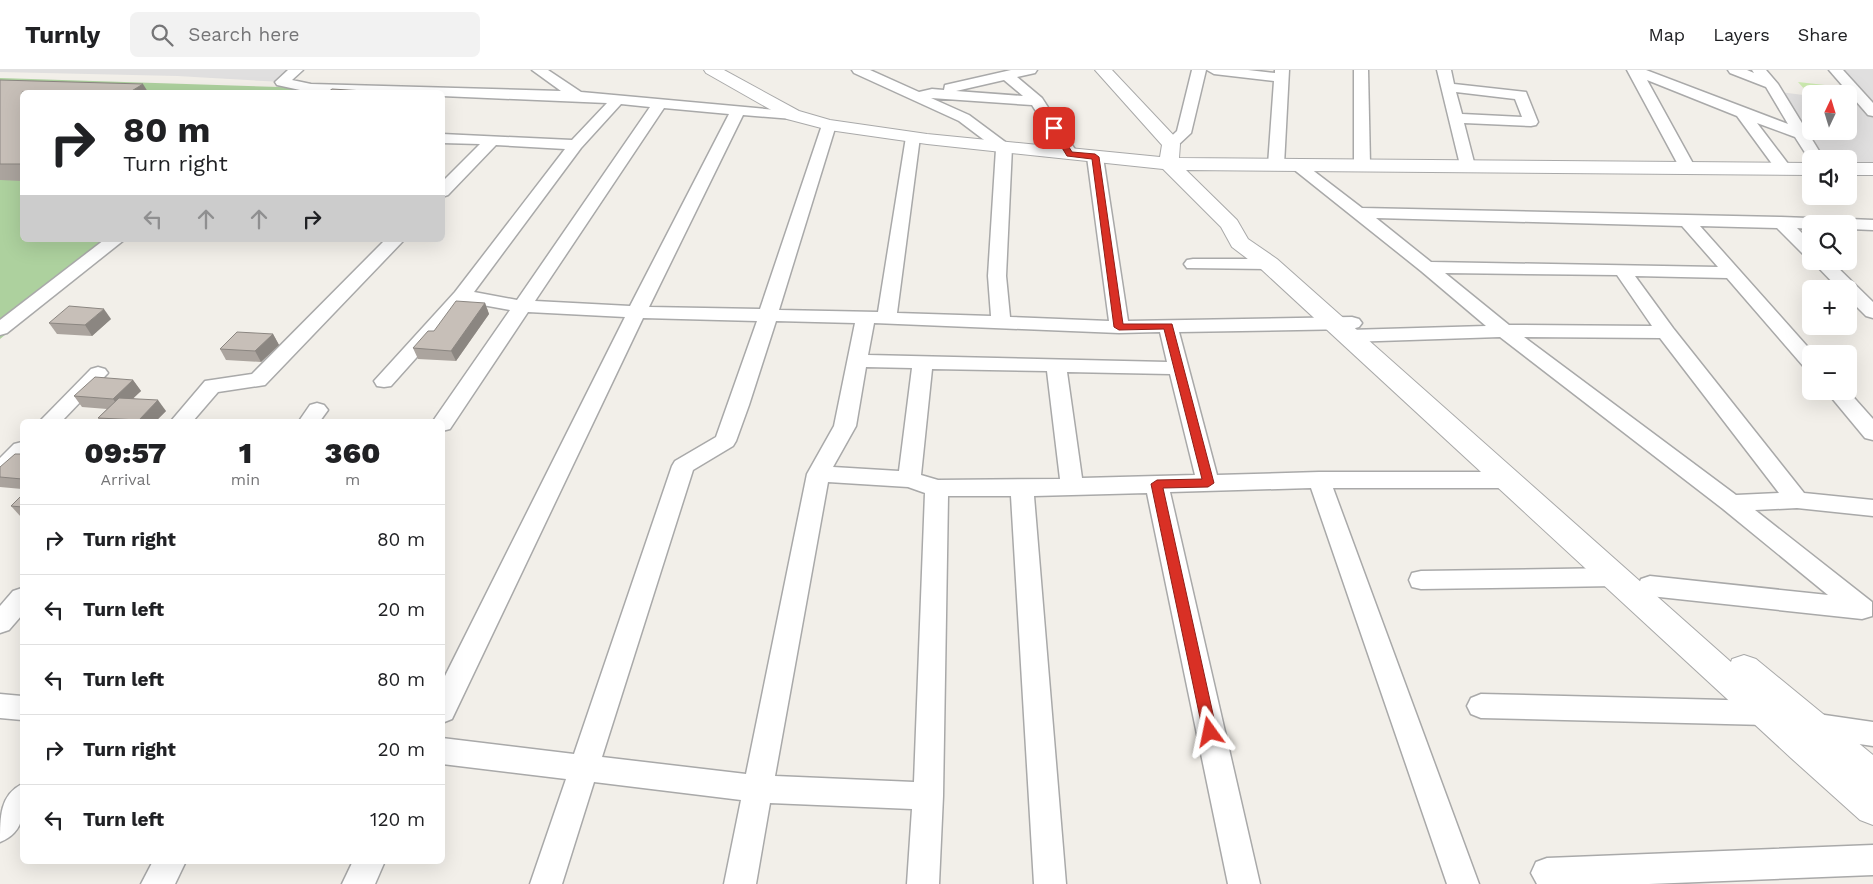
<!DOCTYPE html>
<html lang="en">
<head>
<meta charset="utf-8">
<style>
  :root { --surface:#fff; --page:#f2f2f2; --text:#202124; --muted:#757577; --line:#e0e0e0 }
  body { margin:0; font-family:"Work Sans",sans-serif; background:var(--page); color:var(--text); height:100vh; display:flex; flex-direction:column; font-size:19px; white-space:nowrap }
  * { box-sizing:border-box; margin:0 }
  p { font-size:16px; color:var(--muted) }
  .icon { flex:none; width:28px; height:28px; fill:none; stroke:currentColor; stroke-width:2; stroke-linecap:round; stroke-linejoin:round }
  .map { position:relative; flex:1; overflow:hidden }
  .panel { position:absolute; left:20px; top:349px; width:425px; height:445px; display:flex; flex-direction:column; background:var(--surface); border-radius:8px; box-shadow:0 5px 20px #0002 }
  .panel>* { flex:none }
  .guide { position:absolute; left:20px; top:20px; width:425px; height:152px; border-radius:8px; box-shadow:0 5px 20px #0002; background:#fff; color:var(--text); overflow:hidden }
  .needle { width:32px; rotate:4deg }
  .buttons { position:absolute; left:1802px; top:15px; display:grid; gap:10px }
  .buttons a { display:grid; place-items:center; width:55px; height:55px; border-radius:8px; background:var(--surface); box-shadow:0 5px 20px #0002; font-size:25px }
  .pin { position:absolute; display:grid; place-items:center; width:42px; height:42px; color:#fff; margin:-21px; border-radius:10px; box-shadow:0 2px 8px #0006 }
  .me { position:absolute; width:55px; margin:-28px; rotate:348deg; stroke-linejoin:round; filter:drop-shadow(0 0 4px #0008) }
  .turn { display:flex; align-items:center; gap:18px; height:105px; padding:0 20px; font-size:22px }
  .turn .icon { width:65px; height:65px; stroke-width:2.5 }
  .turn b { display:block; font-size:35px; line-height:42px }
  .lanes { display:flex; align-items:center; height:48px; padding:0 20px; background:#0003; justify-content:center; gap:25px; direction:ltr }
  .lanes .off { opacity:.35 }
  .eta { display:flex; justify-content:space-evenly; align-items:center; height:85px; text-align:center }
  .eta b { font-size:30px; font-weight:800; line-height:35px }
  ul { padding:0; list-style:none }
  li { display:flex; align-items:center; gap:15px; height:70px; padding:0 20px; border-top:1px solid var(--line) }
  li div { flex:1 }
  li b { display:block; font-size:19px }
  li em { font-style:normal }
  header { display:flex; align-items:center; gap:30px; box-sizing:border-box; height:70px; padding:0 25px; background:var(--surface); border-bottom:1px solid var(--line) }
  header strong { font-size:24px }
  nav { display:flex; gap:28px; margin-inline-start:auto; font-size:18px }
  .search { width:350px; height:45px; background:var(--page); display:flex; align-items:center; gap:12px; box-sizing:border-box; padding:0 18px; border-radius:8px; color:var(--muted); font-size:19px }
  .map>svg:first-child { display:block }
  .residential { fill:#e0dfdf }
  .grass { fill:#cdebb0 }
  .forest { fill:#add19e }
  .lines { fill:none; stroke-linecap:round; stroke-linejoin:round }
  .minor-casing { stroke:#a9a9a9; stroke-width:3 }
  .tertiary-casing { stroke:#a9a9a9; stroke-width:2 }
  .minor { fill:#fff; fill-rule:evenodd }
  .tertiary { fill:#fff; fill-rule:evenodd }
  .wall { fill:#aba49e }
  .shaded-wall { fill:#8b8681 }
  .building { fill:#c7bfb8; stroke:#8b8681 }
  .route { fill:#d93025; stroke:#8d1f18 }
</style>
</head>
<body>
<header>
<strong>Turnly</strong>
<div class="search"><svg class="icon" aria-label="search" viewBox="0 0 24 24"><circle cx="10" cy="10" r="6"/><path d="M15 15l6 6"/></svg>Search here</div>
<nav><a>Map</a><a>Layers</a><a>Share</a></nav>
</header>
<div class="map">
<svg width="1873" height="814" viewBox="0 0 1873 814">
  <rect width="100%" height="100%" fill="#f2efe9"/>
  <g class="residential">
    <path d="M 0,0 L 296,0 L 282,12 L 177,6 L 0,2 Z"/>
    <path d="M 1840,0 L 1873,0 L 1873,37 Z"/>
    <path d="M 1780,22 L 1811,26 L 1811,61 L 1849,61 L 1849,30 L 1861,32 L 1873,46 L 1873,97 L 1849,97 L 1849,89 L 1819,89 Z"/>
  </g>
  <path class="grass" d="M 1798,12 L 1852,18 L 1860,28 L 1849,26 L 1849,24 L 1807,22 Z"/>
  <path class="forest" d="M 0,8 L 311,18 L 305,22 L 22,22 L 22,170 L 122,170 L 0,269 Z"/>
  <g class="lines">
    <defs>
      <g id="minor">
        <path d="M 288,0 L 303,0 L 292,10 L 311,14 L 561,21 L 532,0 L 548,0 L 581,22 L 798,42 L 800,45 L 798,48 L 793,49 L 743,45 L 649,237 L 760,239 L 822,55 L 824,52 L 834,52 L 836,55 L 779,240 L 878,242 L 906,67 L 908,64 L 918,64 L 920,67 L 897,243 L 991,246 L 988,206 L 996,79 L 959,51 L 854,3 L 852,0 L 870,0 L 919,22 L 932,19 L 944,20 L 945,15 L 1011,0 L 1037,0 L 1035,3 L 1017,7 L 1042,28 L 1078,84 L 1075,87 L 1065,87 L 1032,35 L 931,28 L 969,45 L 1012,77 L 1006,206 L 1010,247 L 1109,251 L 1087,87 L 1090,84 L 1100,84 L 1103,87 L 1128,251 L 1352,247 L 1359,249 L 1362,253 L 1359,257 L 1352,259 L 1179,262 L 1217,405 L 1319,402 L 1509,402 L 1517,404 L 1520,410 L 1517,416 L 1509,418 L 1333,418 L 1479,814 L 1447,814 L 1311,418 L 1170,422 L 1260,814 L 1228,814 L 1147,423 L 1034,426 L 1066,814 L 1034,814 L 1011,426 L 948,426 L 943,726 L 939,814 L 907,814 L 912,739 L 770,733 L 756,814 L 724,814 L 741,730 L 594,712 L 562,814 L 530,814 L 566,709 L 442,694 L 442,668 L 574,684 L 672,396 L 675,391 L 716,367 L 757,251 L 643,248 L 452,649 L 442,653 L 442,612 L 625,247 L 528,242 L 450,359 L 442,361 L 442,351 L 433,351 L 510,240 L 466,232 L 391,316 L 384,317 L 377,316 L 374,311 L 455,222 L 565,79 L 496,75 L 448,125 L 442,127 L 442,112 L 480,74 L 442,73 L 442,64 L 572,70 L 607,33 L 442,26 L 442,22 L 298,22 L 300,20 L 277,15 L 275,12 ZM 1004,10 L 1023,26 L 956,21 ZM 621,34 L 650,37 L 517,230 L 474,222 L 581,78 ZM 664,38 L 729,44 L 630,236 L 535,231 ZM 776,251 L 855,253 L 834,356 L 807,404 L 746,704 L 602,687 L 693,400 L 733,376 L 736,371 L 749,335 ZM 874,253 L 1119,263 L 1160,262 L 1167,292 L 868,285 ZM 866,297 L 912,298 L 899,401 L 833,397 L 856,356 ZM 932,299 L 1047,301 L 1060,409 L 938,410 L 921,405 ZM 1067,302 L 1170,304 L 1195,405 L 1082,408 ZM 828,412 L 908,417 L 925,423 L 914,712 L 775,706 Z"/>
        <path d="M 1192,0 L 1206,0 L 1191,63 L 1176,77 L 1166,77 L 1163,74 L 1177,61 Z"/>
        <path d="M 1207,0 L 1248,0 L 1275,3 L 1275,0 L 1289,0 L 1284,95 L 1281,98 L 1271,98 L 1268,95 L 1274,11 L 1214,4 Z"/>
        <path d="M 1354,0 L 1368,0 L 1370,95 L 1367,98 L 1357,98 L 1354,95 Z"/>
        <path d="M 1437,0 L 1451,0 L 1454,14 L 1526,22 L 1538,52 L 1536,55 L 1531,56 L 1464,53 L 1475,96 L 1473,99 L 1461,99 ZM 1456,22 L 1515,29 L 1522,47 L 1462,44 Z"/>
        <path d="M 1627,0 L 1646,0 L 1788,54 L 1766,17 L 1730,3 L 1728,0 L 1747,0 L 1754,3 L 1752,0 L 1766,0 L 1778,14 L 1824,89 L 1811,89 L 1811,92 L 1795,67 L 1757,53 L 1792,99 L 1790,102 L 1778,102 L 1737,46 L 1647,10 L 1696,99 L 1694,102 L 1682,102 Z"/>
        <path d="M 1829,0 L 1843,0 L 1873,33 L 1873,46 L 1868,45 Z"/>
        <path d="M 1297,90 L 1302,92 L 1362,138 L 1781,147 L 1835,149 L 1842,152 L 1849,149 L 1873,150 L 1873,160 L 1849,159 L 1849,154 L 1811,154 L 1811,159 L 1797,158 L 1811,172 L 1811,187 L 1805,186 L 1777,158 L 1700,156 L 1814,284 L 1811,284 L 1811,299 L 1804,297 L 1727,208 L 1635,206 L 1673,258 L 1804,423 L 1873,430 L 1873,446 L 1797,438 L 1755,440 L 1872,532 L 1872,546 L 1862,549 L 1650,526 L 1641,523 L 1638,516 L 1641,509 L 1650,506 L 1828,525 L 1723,439 L 1500,267 L 1349,272 L 1342,270 L 1339,266 L 1342,262 L 1349,260 L 1486,256 L 1421,201 L 1292,98 L 1289,95 L 1292,92 ZM 1376,148 L 1682,156 L 1718,197 L 1431,192 ZM 1445,203 L 1617,205 L 1652,256 L 1509,255 ZM 1524,267 L 1660,268 L 1779,423 L 1736,425 Z"/>
        <path d="M 104,170 L 124,170 L 7,263 L 0,265 L 0,250 Z"/>
        <path d="M 385,170 L 404,170 L 265,315 L 218,322 L 193,351 L 171,351 L 205,311 L 252,304 Z"/>
        <path d="M 1193,189 L 1269,189 L 1275,190 L 1278,194 L 1275,198 L 1269,199 L 1187,198 L 1184,194 L 1187,190 Z"/>
        <path d="M 1812,191 L 1831,191 L 1873,232 L 1873,248 L 1866,246 L 1849,229 L 1849,219 L 1839,219 Z"/>
        <path d="M 98,297 L 105,299 L 108,303 L 62,351 L 40,351 L 91,299 Z"/>
        <path d="M 1826,321 L 1848,321 L 1873,349 L 1873,370 L 1865,368 Z"/>
        <path d="M 317,333 L 324,335 L 328,340 L 320,351 L 299,351 L 310,335 Z"/>
        <path d="M 22,372 L 22,392 L 8,407 L 0,410 L 0,388 L 14,374 Z"/>
        <path d="M 1616,498 L 1625,500 L 1628,507 L 1625,514 L 1616,516 L 1421,519 L 1412,517 L 1409,510 L 1412,503 L 1421,501 Z"/>
        <path d="M 22,518 L 22,545 L 9,560 L 0,563 L 0,536 L 13,521 Z"/>
        <path d="M 0,624 L 22,626 L 22,650 L 0,648 Z"/>
        <path d="M 1481,624 L 1766,631 L 1776,635 L 1780,643 L 1776,651 L 1766,655 L 1481,648 L 1471,644 L 1467,636 L 1471,628 Z"/>
        <path d="M 1811,643 L 1873,652 L 1873,676 L 1811,667 L 1801,664 L 1797,655 L 1801,646 Z"/>
        <path d="M 22,714 C 25,738 26,762 0,772 C 0,747 0,725 22,714 Z"/>
        <path d="M 1873,775 L 1873,805 L 1649,814 L 1537,814 L 1531,803 L 1536,792 L 1547,788 Z"/>
        <path d="M 153,791 L 186,791 L 175,814 L 141,814 Z"/>
        <path d="M 353,791 L 385,791 L 375,814 L 342,814 Z"/>
      </g>
      <g id="tertiary">
        <path d="M 704,0 L 724,0 L 799,41 L 830,50 L 927,64 L 1160,87 L 1162,75 L 1095,0 L 1112,0 L 1178,70 L 1180,74 L 1179,88 L 1811,93 L 1811,105 L 1186,100 L 1237,150 L 1248,169 L 1277,189 L 1731,592 L 1732,589 L 1744,585 L 1756,589 L 1873,685 L 1873,755 L 1860,750 L 1791,688 L 1261,199 L 1232,177 L 1221,157 L 1163,99 L 927,74 L 829,60 L 787,49 L 706,3 Z"/>
        <rect x="1849" y="93" width="24" height="12"/>
      </g>
    </defs>
    <use href="#minor" class="minor-casing"/>
    <use href="#tertiary" class="tertiary-casing"/>
    <use href="#minor" class="minor"/>
    <use href="#tertiary" class="tertiary"/>
  </g>
  <g class="wall">
    <path d="M 0,10 L 22,22 L 22,111 L 0,110 Z"/>
    <path d="M 485,233 L 489,244 L 456,291 L 418,289 L 413,278 L 434,261 Z"/>
    <path d="M 111,249 L 92,266 L 57,264 L 49,253 Z"/>
    <path d="M 273,264 L 279,275 L 261,292 L 226,290 L 220,279 Z"/>
    <path d="M 133,310 L 141,321 L 133,328 L 166,341 L 156,351 L 101,351 L 98,348 L 107,339 L 82,337 L 74,326 Z"/>
    <path d="M 22,384 L 22,419 L 0,417 L 0,397 Z"/>
    <path d="M 22,425 L 22,447 L 21,447 L 11,436 Z"/>
  </g>
  <g class="shaded-wall">
    <path d="M 143,14 L 148,22 L 130,22 Z"/>
    <path d="M 485,233 L 489,244 L 456,291 L 451,281 Z"/>
    <path d="M 104,239 L 111,249 L 92,266 L 85,255 Z"/>
    <path d="M 273,264 L 279,275 L 261,292 L 255,281 Z"/>
    <path d="M 133,310 L 141,321 L 121,340 L 113,329 Z"/>
    <path d="M 158,330 L 166,341 L 156,351 L 139,351 L 139,350 Z"/>
  </g>
  <g class="building">
    <path d="M 0,10 L 143,14 L 130,22 L 22,22 L 22,94 L 0,94 Z"/>
    <path d="M 332,19 L 381,22 L 328,22 Z"/>
    <path d="M 456,231 L 485,233 L 451,281 L 413,278 L 428,261 L 434,261 Z"/>
    <path d="M 69,236 L 104,239 L 85,255 L 49,253 Z"/>
    <path d="M 237,262 L 273,264 L 255,281 L 220,279 Z"/>
    <path d="M 95,307 L 133,310 L 113,329 L 74,326 Z"/>
    <path d="M 119,328 L 158,330 L 139,350 L 98,348 Z"/>
    <path d="M 15,384 L 22,384 L 22,409 L 0,407 L 0,397 Z"/>
    <path d="M 22,425 L 22,437 L 11,436 Z"/>
  </g>
  <path class="route" d="M 1051,56 L 1056,56 L 1072,82 L 1095,84 L 1099,87 L 1123,254 L 1172,254 L 1214,413 L 1208,417 L 1163,418 L 1217,662 L 1215,666 L 1210,668 L 1205,666 L 1203,662 L 1151,414 L 1157,410 L 1202,409 L 1164,259 L 1119,260 L 1114,257 L 1092,89 L 1067,86 L 1050,58 Z"/>
</svg>
<div class="buttons">
<a><svg class="needle" viewBox="-14 -14 28 28"><path d="M0-13l5 13h-10z" fill="#e53935"/><path d="M0 13l5-13h-10z" fill="#757577"/></svg></a>
<a><svg class="icon" aria-label="sound" viewBox="0 0 24 24"><path d="M4 9h4l5-4v14l-5-4H4zM17 9q2 3 0 6"/></svg></a>
<a><svg class="icon" aria-label="search" viewBox="0 0 24 24"><circle cx="10" cy="10" r="6"/><path d="M15 15l6 6"/></svg></a>
<a>+</a>
<a>−</a>
</div>
<div class="pin" style="left:1054px;top:58px;background:#d93025"><svg class="icon" aria-label="arrive" viewBox="0 0 24 24"><path d="M6 21V4h12l-3 4 3 4H6"/></svg></div>
<svg class="me" style="left:1210px;top:662px" viewBox="-20 -20 40 40"><path d="M0-17L14 15 0 8-14 15z" fill="#d93025" stroke="#fff" stroke-width="4"/></svg>
<div class="guide">
<div class="turn"><svg class="icon" aria-label="right" viewBox="0 0 24 24"><path d="M7 20v-9h11M14 6l5 5-5 5"/></svg><div><b>80 m</b>Turn right</div></div>
<div class="lanes"><svg class="icon off" aria-label="left" viewBox="0 0 24 24"><path d="M17 20v-9H6M10 6l-5 5 5 5"/></svg><svg class="icon off" aria-label="ahead" viewBox="0 0 24 24"><path d="M12 20V5M6 11l6-6 6 6"/></svg><svg class="icon off" aria-label="ahead" viewBox="0 0 24 24"><path d="M12 20V5M6 11l6-6 6 6"/></svg><svg class="icon" aria-label="right" viewBox="0 0 24 24"><path d="M7 20v-9h11M14 6l5 5-5 5"/></svg></div>
</div>
<section class="panel">
<div class="eta">
<div><b>09:57</b><p>Arrival</p></div>
<div><b>1</b><p>min</p></div>
<div><b>360</b><p>m</p></div>
</div>
<ul>
<li><svg class="icon" aria-label="right" viewBox="0 0 24 24"><path d="M7 20v-9h11M14 6l5 5-5 5"/></svg><div><b>Turn right</b></div><em>80 m</em></li>
<li><svg class="icon" aria-label="left" viewBox="0 0 24 24"><path d="M17 20v-9H6M10 6l-5 5 5 5"/></svg><div><b>Turn left</b></div><em>20 m</em></li>
<li><svg class="icon" aria-label="left" viewBox="0 0 24 24"><path d="M17 20v-9H6M10 6l-5 5 5 5"/></svg><div><b>Turn left</b></div><em>80 m</em></li>
<li><svg class="icon" aria-label="right" viewBox="0 0 24 24"><path d="M7 20v-9h11M14 6l5 5-5 5"/></svg><div><b>Turn right</b></div><em>20 m</em></li>
<li><svg class="icon" aria-label="left" viewBox="0 0 24 24"><path d="M17 20v-9H6M10 6l-5 5 5 5"/></svg><div><b>Turn left</b></div><em>120 m</em></li>
</ul>
</section>
</div>
</body>
</html>
